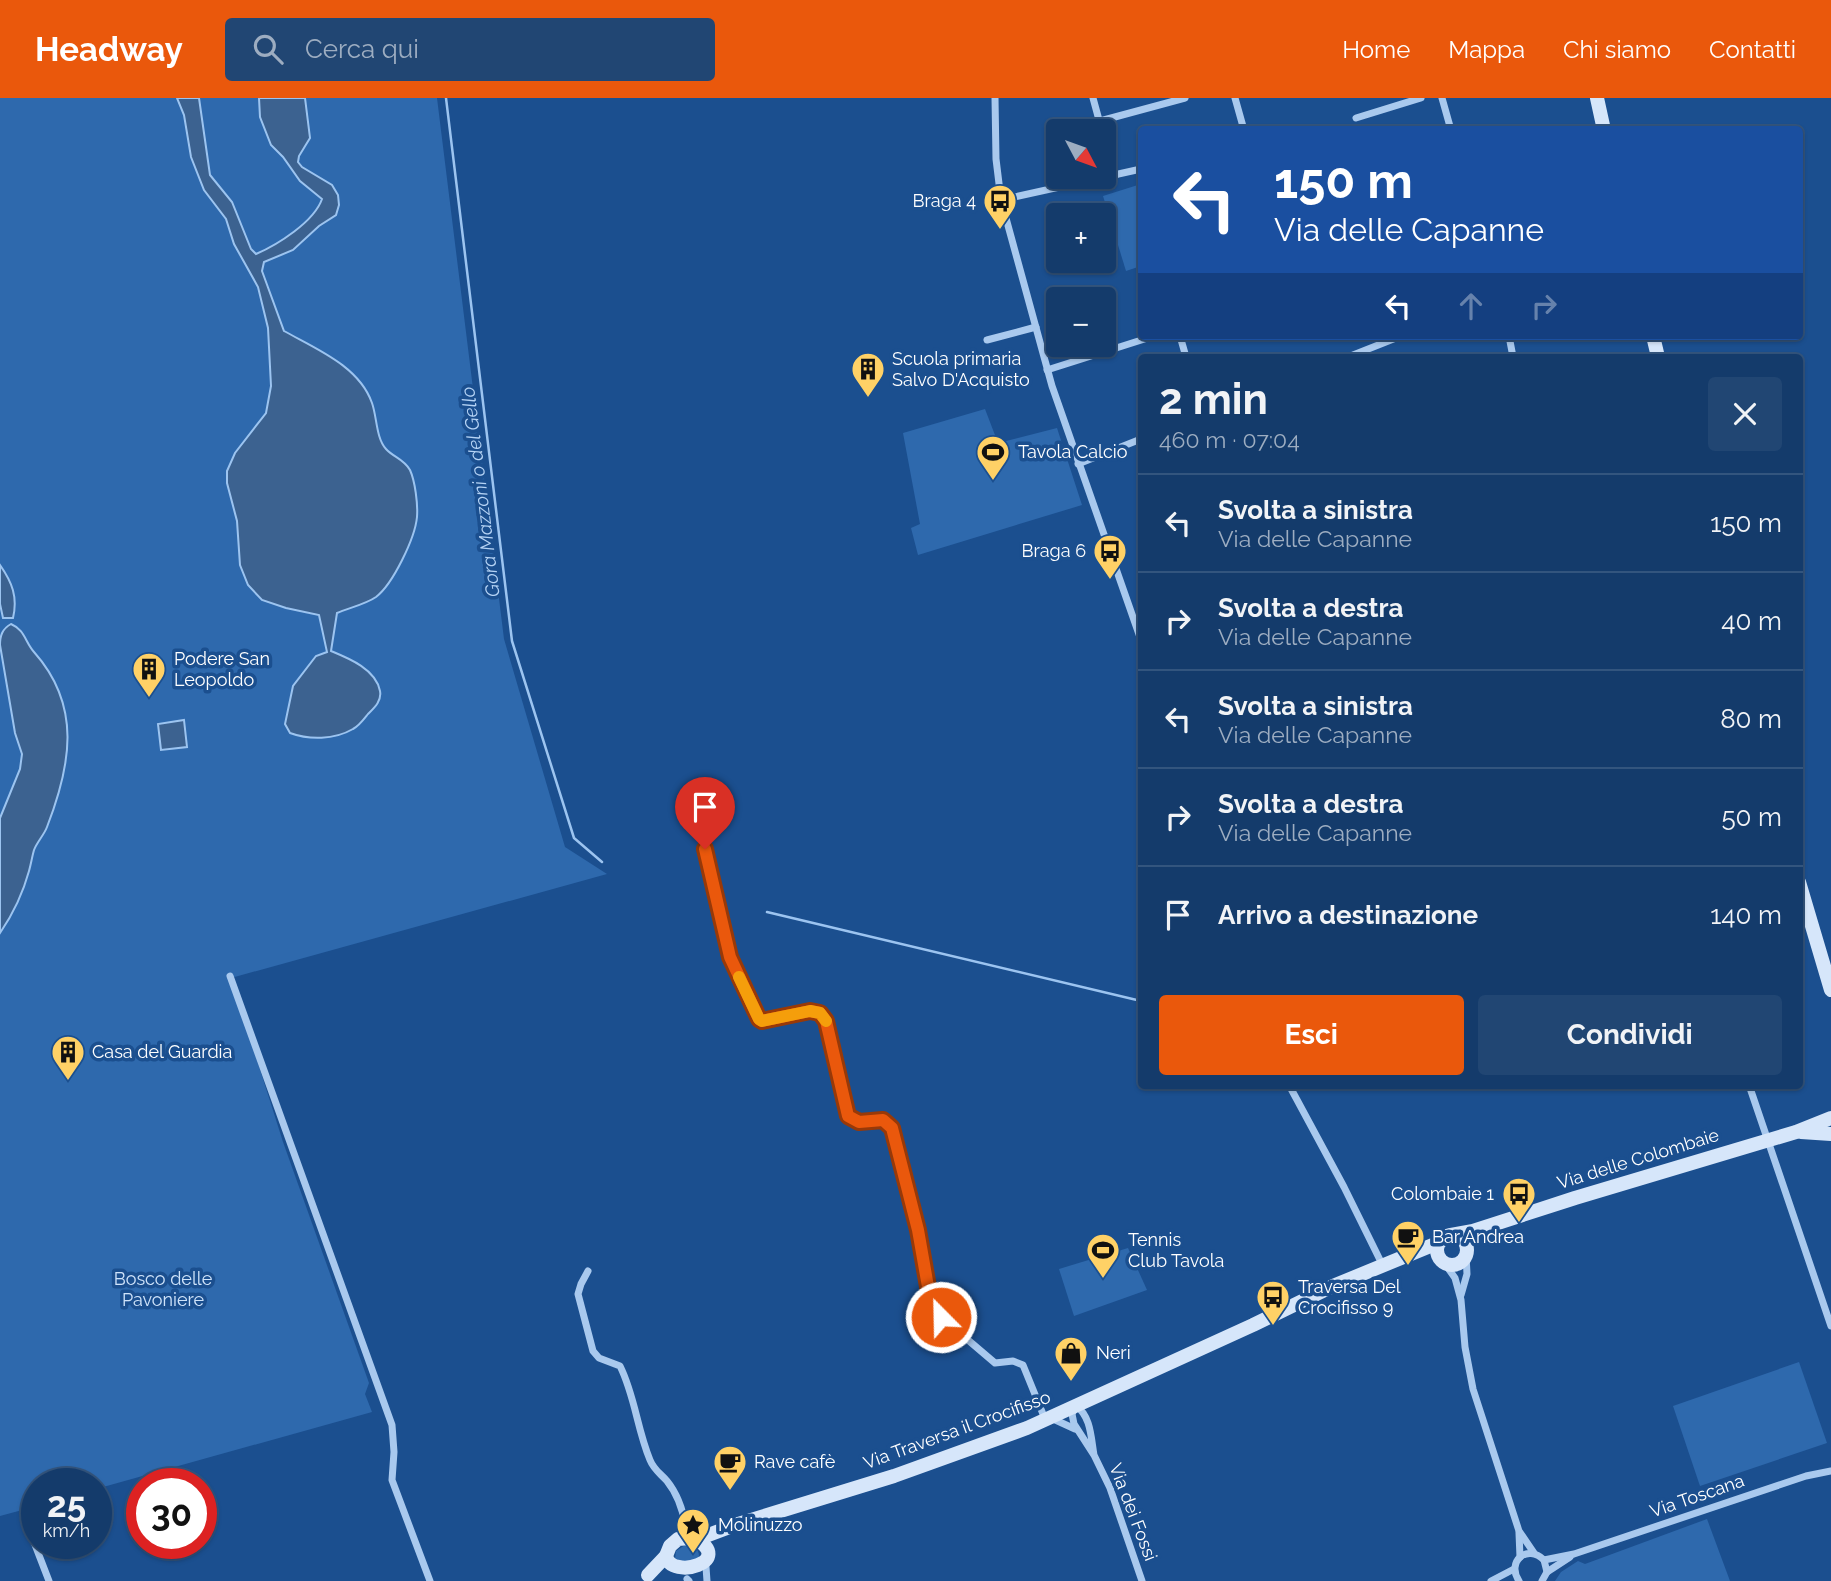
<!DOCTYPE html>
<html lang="it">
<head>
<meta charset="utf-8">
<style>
  :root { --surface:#143b6b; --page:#214673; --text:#f1f3f6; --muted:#9dadc1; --line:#33557e; --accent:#ea580c }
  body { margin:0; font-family:Raleway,sans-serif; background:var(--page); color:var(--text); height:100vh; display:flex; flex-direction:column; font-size:26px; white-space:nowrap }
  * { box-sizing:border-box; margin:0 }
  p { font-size:23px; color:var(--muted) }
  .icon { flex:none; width:38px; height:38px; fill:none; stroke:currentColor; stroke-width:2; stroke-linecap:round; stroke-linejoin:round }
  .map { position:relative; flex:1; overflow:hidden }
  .details { position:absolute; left:1138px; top:256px; width:665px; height:735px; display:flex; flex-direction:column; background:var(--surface); border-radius:7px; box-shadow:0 2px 5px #0004,0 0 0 2px var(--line) }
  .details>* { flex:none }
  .banner { position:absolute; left:1138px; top:28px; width:665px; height:214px; border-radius:7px; box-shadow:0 2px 5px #0004,0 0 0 2px var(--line); background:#1a4fa0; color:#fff; overflow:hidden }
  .needle { width:46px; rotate:131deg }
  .fabs { position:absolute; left:1046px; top:21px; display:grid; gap:14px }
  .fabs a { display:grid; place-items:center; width:70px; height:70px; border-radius:7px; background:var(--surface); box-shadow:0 2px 5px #0004,0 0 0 2px var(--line); font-size:35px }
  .speed { position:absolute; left:21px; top:1370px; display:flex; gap:14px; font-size:35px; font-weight:700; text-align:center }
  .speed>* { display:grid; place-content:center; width:91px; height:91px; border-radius:50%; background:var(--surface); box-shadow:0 2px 5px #0004,0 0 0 2px var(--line); line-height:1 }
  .speed small { font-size:18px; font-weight:400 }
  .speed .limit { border:10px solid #d22; background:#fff; color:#111 }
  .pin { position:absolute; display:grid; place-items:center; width:60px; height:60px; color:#fff; margin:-72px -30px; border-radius:50% 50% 50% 0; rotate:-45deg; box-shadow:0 0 7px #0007 }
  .pin .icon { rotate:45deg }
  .me { position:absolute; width:77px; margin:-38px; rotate:337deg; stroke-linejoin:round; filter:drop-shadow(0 0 5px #0008) }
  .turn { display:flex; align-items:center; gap:24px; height:147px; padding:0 21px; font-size:32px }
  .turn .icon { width:91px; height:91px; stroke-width:2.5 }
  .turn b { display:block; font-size:49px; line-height:60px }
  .lanes { display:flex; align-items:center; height:66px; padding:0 21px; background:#0003; justify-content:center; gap:35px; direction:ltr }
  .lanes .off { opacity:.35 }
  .round { display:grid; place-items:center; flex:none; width:74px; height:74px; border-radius:7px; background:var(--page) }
  .headline { display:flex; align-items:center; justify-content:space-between; height:119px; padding:0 21px }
  h1 { font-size:42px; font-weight:700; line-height:52px }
  .primary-button { display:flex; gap:14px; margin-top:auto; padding:14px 21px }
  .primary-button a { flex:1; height:80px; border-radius:7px; background:var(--accent); color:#fff; font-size:28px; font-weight:700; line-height:80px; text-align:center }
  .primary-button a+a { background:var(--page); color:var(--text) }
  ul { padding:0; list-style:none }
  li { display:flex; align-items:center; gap:21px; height:98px; padding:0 21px; border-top:2px solid var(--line) }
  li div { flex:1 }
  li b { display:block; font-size:26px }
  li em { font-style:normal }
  header { display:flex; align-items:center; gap:42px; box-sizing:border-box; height:98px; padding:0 35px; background:var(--accent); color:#fff }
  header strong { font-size:33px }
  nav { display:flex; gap:38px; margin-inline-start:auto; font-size:24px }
  .search { width:490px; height:63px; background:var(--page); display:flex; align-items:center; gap:18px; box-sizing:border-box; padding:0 24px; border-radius:7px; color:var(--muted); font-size:26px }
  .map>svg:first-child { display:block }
  .green { fill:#2e69ad }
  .water { fill:#3c6290; stroke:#9cc4f0; stroke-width:2 }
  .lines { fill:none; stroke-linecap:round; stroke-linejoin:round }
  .stream { stroke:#9cc4f0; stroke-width:2.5 }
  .street { stroke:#a9c9ee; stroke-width:7 }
  .secondary { stroke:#d6e6fa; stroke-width:14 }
  .route-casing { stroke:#983908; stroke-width:18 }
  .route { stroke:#ea580c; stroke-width:12 }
  .slow { stroke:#f59e0b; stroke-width:12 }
  .labels { text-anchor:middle; stroke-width:7; stroke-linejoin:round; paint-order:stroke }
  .poi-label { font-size:18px; fill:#fff; stroke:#1b4f8f; text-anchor:start }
  .street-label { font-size:18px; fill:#fff; stroke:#1b4f8f }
  .park-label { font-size:18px; fill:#cfe3fa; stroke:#1b4f8f }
  .water-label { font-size:19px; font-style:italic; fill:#b5d3f5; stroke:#1b4f8f }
</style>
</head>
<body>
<header>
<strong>Headway</strong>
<div class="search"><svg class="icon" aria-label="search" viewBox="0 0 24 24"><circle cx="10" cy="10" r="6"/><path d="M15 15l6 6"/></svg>Cerca qui</div>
<nav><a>Home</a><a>Mappa</a><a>Chi siamo</a><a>Contatti</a></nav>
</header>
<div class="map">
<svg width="1831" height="1483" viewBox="0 0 1831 1483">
  <rect width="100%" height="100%" fill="#1b4f8f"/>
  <g class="green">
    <path d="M 0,0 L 437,0 L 504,541 L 565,749 L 607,776 L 231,880 L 283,1044 L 369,1285 L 365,1296 L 372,1314 L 96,1391 L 96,1386 L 37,1386 L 37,1408 L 0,1418 Z"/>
    <path d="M 1141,86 L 1141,168 L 1126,173 L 1103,98 Z"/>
    <path d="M 985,311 L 998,345 L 1057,330 L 1082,407 L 918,457 L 911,430 L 920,426 L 903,335 Z"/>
    <path d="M 1128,1150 L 1147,1192 L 1074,1218 L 1059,1171 Z"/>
    <path d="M 1799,1264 L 1827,1345 L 1700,1388 L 1673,1308 Z"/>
    <path d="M 1707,1421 L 1730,1483 L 1555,1483 L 1561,1474 L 1578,1463 L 1585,1466 Z"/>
    <path d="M 685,1447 C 699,1447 702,1457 696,1468 L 675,1461 L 676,1453 Z"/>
  </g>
  <g class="water">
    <path d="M 177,0 L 199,0 L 210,77 L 232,104 L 251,151 L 256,156 C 277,147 314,124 322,101 L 300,83 L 283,59 L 271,47 L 260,19 L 259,0 L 305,0 L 310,40 L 299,58 L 298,64 L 302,69 L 332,87 L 338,97 L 339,107 L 336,117 L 319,128 L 293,152 L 264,164 L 262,173 L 284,233 C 316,251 359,268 372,305 C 377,319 376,340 386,351 C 393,359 404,361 410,372 C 415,383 418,406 417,419 C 415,440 393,486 376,499 C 366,506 349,510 337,515 L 331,553 C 348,560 376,571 380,593 C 382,603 374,610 368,616 C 364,621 359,628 353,631 C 334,642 309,642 290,635 L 285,626 L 293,588 L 316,558 L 327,554 L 319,517 L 286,510 L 262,502 L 248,487 L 240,467 L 237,423 L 227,385 L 227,373 L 235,355 L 266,315 L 271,288 L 268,230 L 258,189 L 234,146 L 226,121 L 204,92 L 191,59 L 184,17 Z"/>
    <path d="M 0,467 C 12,484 18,499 13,520 L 3,520 L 0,506 Z"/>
    <path d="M 11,526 C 25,532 25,544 34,554 C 82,608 71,667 47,729 C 44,737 37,744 34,752 C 32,759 31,766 29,773 C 23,795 13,816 0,835 L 0,720 L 20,671 L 22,656 L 15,635 L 0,547 C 0,538 2,531 11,526 Z"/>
    <path d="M 184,622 L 187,649 L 161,652 L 158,626 Z"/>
  </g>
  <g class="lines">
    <g class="stream">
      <path d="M 446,0 L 512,543 L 574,740 L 602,764"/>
      <path d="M 767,814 L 1141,903"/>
    </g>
    <g class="street">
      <path d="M 995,0 L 996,61 L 1001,102 L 1052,288 L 1141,542"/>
      <path d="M 1093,0 L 1102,33"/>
      <path d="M 1235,0 L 1244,32"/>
      <path d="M 1442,0 L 1451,32"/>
      <path d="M 1356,20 L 1421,0"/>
      <path d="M 1100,23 L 1185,0"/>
      <path d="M 1104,40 L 1115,78"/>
      <path d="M 1001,102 L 1141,71"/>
      <path d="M 1180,238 L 1186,259"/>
      <path d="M 1509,238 L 1513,259"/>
      <path d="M 987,242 L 1036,229"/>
      <path d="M 1348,259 L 1401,238"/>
      <path d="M 1047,272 L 1154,238"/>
      <path d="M 1078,366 L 1141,341"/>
      <path d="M 705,751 L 730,859 L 759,921 L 762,923 L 810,913 L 820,915 L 826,923 L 848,1018 L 858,1024 L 883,1022 L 892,1030 L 918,1132 L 930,1200 L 941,1219 L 995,1265 L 1013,1263 L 1023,1267 L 1045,1321"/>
      <path d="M 230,878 L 392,1327 L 394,1354 L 392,1382 L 430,1483"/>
      <path d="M 1289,987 L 1344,1089 L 1382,1166"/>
      <path d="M 1749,987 L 1831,1228"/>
      <path d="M 1443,1163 L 1455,1180 L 1461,1202 L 1465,1249 L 1473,1291 L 1519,1433 L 1534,1455"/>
      <path d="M 588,1173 L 581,1186 L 578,1196 L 593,1253 L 599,1260 L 620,1268 C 635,1298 637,1331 650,1362 C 654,1372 660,1375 667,1383 C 680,1399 685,1419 687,1439"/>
      <path d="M 1461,1197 L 1467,1176 L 1466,1157"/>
      <path d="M 1051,1320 L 1075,1331"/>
      <path d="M 1094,1357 C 1091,1340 1091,1318 1076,1308 L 1072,1316 L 1074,1326 L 1094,1357 L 1110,1390 L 1142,1483"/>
      <path d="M 1519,1435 L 1520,1459"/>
      <path d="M 32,1439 L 49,1483"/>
      <path d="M 1544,1462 L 1574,1456 L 1806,1378 L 1831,1373"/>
      <path d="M 706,1469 L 707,1483"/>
      <path d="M 1547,1474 L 1570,1459"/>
      <path d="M 687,1481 L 689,1483"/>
      <path d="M 1491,1483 L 1514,1471"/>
      <path d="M 1519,1483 C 1506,1464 1527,1445 1544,1462 L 1547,1474 L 1542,1483"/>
    </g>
    <g class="secondary">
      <path d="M 1597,0 L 1604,32"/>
      <path d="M 1653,238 L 1658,259"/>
      <path d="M 1799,784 L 1831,892"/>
      <path d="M 1801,1034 L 1831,1036"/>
      <path d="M 1451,1137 L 1473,1133 L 1575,1100 L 1796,1034 L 1831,1020"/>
      <circle cx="1452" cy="1152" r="15"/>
      <path d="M 666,1458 C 671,1483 737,1463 694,1440"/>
      <path d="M 648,1477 L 666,1458 L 670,1448 L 678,1441 L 703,1439 L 735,1427 L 894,1378 L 1027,1330 L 1253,1227 L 1333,1188 L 1440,1144"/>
    </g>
  </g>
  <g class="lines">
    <defs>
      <path id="route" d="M 705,751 L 730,859 L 759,921 L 762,923 L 810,913 L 820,915 L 826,923 L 848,1018 L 859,1024 L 883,1022 L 892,1030 L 918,1132 L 930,1200 L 941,1219"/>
    </defs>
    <use href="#route" class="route-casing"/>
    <use href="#route" class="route"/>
    <path class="slow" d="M 739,879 L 759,921 L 762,923 L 810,913 L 820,915 L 826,923"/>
  </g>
  <defs>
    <symbol id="bus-pin" viewBox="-11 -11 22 30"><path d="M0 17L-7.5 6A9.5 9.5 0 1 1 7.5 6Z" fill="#ffd166" stroke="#1b4f8f"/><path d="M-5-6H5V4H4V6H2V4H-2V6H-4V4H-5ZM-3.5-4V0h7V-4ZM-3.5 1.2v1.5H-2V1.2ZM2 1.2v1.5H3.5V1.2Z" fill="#111"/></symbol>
    <symbol id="building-pin" viewBox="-11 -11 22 30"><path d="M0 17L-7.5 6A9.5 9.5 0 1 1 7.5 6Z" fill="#ffd166" stroke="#1b4f8f"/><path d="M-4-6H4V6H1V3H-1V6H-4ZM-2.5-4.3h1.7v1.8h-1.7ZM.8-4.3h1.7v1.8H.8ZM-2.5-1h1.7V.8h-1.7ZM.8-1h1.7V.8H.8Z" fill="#111"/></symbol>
    <symbol id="stadium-pin" viewBox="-11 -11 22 30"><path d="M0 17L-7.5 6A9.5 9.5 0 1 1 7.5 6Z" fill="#ffd166" stroke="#1b4f8f"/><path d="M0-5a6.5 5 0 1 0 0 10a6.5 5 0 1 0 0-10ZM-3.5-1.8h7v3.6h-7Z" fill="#111"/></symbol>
    <symbol id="cafe-pin" viewBox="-11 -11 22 30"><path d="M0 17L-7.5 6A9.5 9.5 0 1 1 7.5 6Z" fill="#ffd166" stroke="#1b4f8f"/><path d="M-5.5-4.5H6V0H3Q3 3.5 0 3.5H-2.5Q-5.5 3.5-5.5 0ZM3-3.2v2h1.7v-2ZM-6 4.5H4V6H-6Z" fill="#111"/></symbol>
    <symbol id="shop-pin" viewBox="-11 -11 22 30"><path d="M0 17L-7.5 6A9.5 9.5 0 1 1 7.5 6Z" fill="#ffd166" stroke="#1b4f8f"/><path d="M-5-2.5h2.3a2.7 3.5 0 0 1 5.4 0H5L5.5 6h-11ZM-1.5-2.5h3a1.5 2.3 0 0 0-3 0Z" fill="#111"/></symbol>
    <symbol id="sight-pin" viewBox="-11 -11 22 30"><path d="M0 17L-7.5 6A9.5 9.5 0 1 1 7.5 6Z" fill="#ffd166" stroke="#1b4f8f"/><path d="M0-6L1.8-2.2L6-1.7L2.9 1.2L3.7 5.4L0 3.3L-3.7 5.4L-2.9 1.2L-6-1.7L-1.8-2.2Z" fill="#111"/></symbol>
  </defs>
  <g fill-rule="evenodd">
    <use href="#bus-pin" x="981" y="84" width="38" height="52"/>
    <use href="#building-pin" x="849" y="252" width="38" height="52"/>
    <use href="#stadium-pin" x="974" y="335" width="38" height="52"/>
    <use href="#bus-pin" x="1091" y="434" width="38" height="52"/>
    <use href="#building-pin" x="130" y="552" width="38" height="52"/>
    <use href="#building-pin" x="49" y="935" width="38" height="52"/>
    <use href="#bus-pin" x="1500" y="1077" width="38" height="52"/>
    <use href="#cafe-pin" x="1389" y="1120" width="38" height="52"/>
    <use href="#stadium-pin" x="1084" y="1133" width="38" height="52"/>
    <use href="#bus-pin" x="1254" y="1180" width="38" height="52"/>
    <use href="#shop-pin" x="1052" y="1236" width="38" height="52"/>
    <use href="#cafe-pin" x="711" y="1345" width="38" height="52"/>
    <use href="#sight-pin" x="674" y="1408" width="38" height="52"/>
  </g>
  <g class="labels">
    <g class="poi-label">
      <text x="976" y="109" text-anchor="end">Braga 4</text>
      <text x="892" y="267">Scuola primaria<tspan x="892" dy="21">Salvo D'Acquisto</tspan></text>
      <text x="1018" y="360">Tavola Calcio</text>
      <text x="1086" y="459" text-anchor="end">Braga 6</text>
      <text x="174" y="567">Podere San<tspan x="174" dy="21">Leopoldo</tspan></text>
      <text x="92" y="960">Casa del Guardia</text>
      <text x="1494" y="1102" text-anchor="end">Colombaie 1</text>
      <text x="1432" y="1145">Bar Andrea</text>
      <text x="1128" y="1148">Tennis<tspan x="1128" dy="21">Club Tavola</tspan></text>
      <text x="1298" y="1195">Traversa Del<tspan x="1298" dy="21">Crocifisso 9</tspan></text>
      <text x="1096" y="1261">Neri</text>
      <text x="754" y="1370">Rave cafè</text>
      <text x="718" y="1433">Molinuzzo</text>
    </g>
    <g class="street-label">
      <text transform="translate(1638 1061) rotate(-17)" y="6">Via delle Colombaie</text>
      <text transform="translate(957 1332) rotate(-20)" y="6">Via Traversa il Crocifisso</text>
      <text transform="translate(1697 1398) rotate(-19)" y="6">Via Toscana</text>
      <text transform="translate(1133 1414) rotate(69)" y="6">Via dei Fossi</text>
    </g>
    <g class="park-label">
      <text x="163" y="1187">Bosco delle<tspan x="163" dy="21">Pavoniere</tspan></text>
    </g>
    <g class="water-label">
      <text transform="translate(480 394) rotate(-97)" y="7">Gora Mazzoni o del Gello</text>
    </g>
  </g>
</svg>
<div class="fabs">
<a><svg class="needle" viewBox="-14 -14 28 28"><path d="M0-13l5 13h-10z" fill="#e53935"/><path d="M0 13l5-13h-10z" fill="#9dadc1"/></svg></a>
<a>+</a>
<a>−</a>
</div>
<div class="speed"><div>25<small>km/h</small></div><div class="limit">30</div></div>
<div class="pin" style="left:705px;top:751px;background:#d93025"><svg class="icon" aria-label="arrive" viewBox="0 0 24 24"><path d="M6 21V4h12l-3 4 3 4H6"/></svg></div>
<svg class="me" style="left:941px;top:1219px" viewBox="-20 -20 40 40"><circle r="17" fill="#ea580c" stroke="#fff" stroke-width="3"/><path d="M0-11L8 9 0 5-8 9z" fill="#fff"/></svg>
<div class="banner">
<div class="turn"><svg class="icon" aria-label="left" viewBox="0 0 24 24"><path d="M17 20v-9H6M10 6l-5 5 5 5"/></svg><div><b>150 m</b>Via delle Capanne</div></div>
<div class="lanes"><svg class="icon" aria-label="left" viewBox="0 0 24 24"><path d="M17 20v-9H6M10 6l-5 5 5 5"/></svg><svg class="icon off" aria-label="ahead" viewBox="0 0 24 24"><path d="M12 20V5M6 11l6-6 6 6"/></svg><svg class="icon off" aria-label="right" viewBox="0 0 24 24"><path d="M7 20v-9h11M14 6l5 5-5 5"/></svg></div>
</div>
<section class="details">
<div class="headline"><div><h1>2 min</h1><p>460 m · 07:04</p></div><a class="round"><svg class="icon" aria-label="close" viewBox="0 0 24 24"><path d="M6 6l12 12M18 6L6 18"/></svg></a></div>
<ul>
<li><svg class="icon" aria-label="left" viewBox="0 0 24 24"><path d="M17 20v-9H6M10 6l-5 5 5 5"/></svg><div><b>Svolta a sinistra</b><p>Via delle Capanne</p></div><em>150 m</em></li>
<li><svg class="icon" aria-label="right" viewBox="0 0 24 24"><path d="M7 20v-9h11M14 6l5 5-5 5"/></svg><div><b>Svolta a destra</b><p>Via delle Capanne</p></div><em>40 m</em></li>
<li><svg class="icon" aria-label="left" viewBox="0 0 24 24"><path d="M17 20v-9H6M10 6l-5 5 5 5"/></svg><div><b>Svolta a sinistra</b><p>Via delle Capanne</p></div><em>80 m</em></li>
<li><svg class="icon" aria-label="right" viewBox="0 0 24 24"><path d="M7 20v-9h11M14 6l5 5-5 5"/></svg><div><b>Svolta a destra</b><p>Via delle Capanne</p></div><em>50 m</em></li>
<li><svg class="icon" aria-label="arrive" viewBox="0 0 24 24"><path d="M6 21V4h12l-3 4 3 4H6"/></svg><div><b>Arrivo a destinazione</b></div><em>140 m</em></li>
</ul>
<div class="primary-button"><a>Esci</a><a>Condividi</a></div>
</section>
</div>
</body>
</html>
